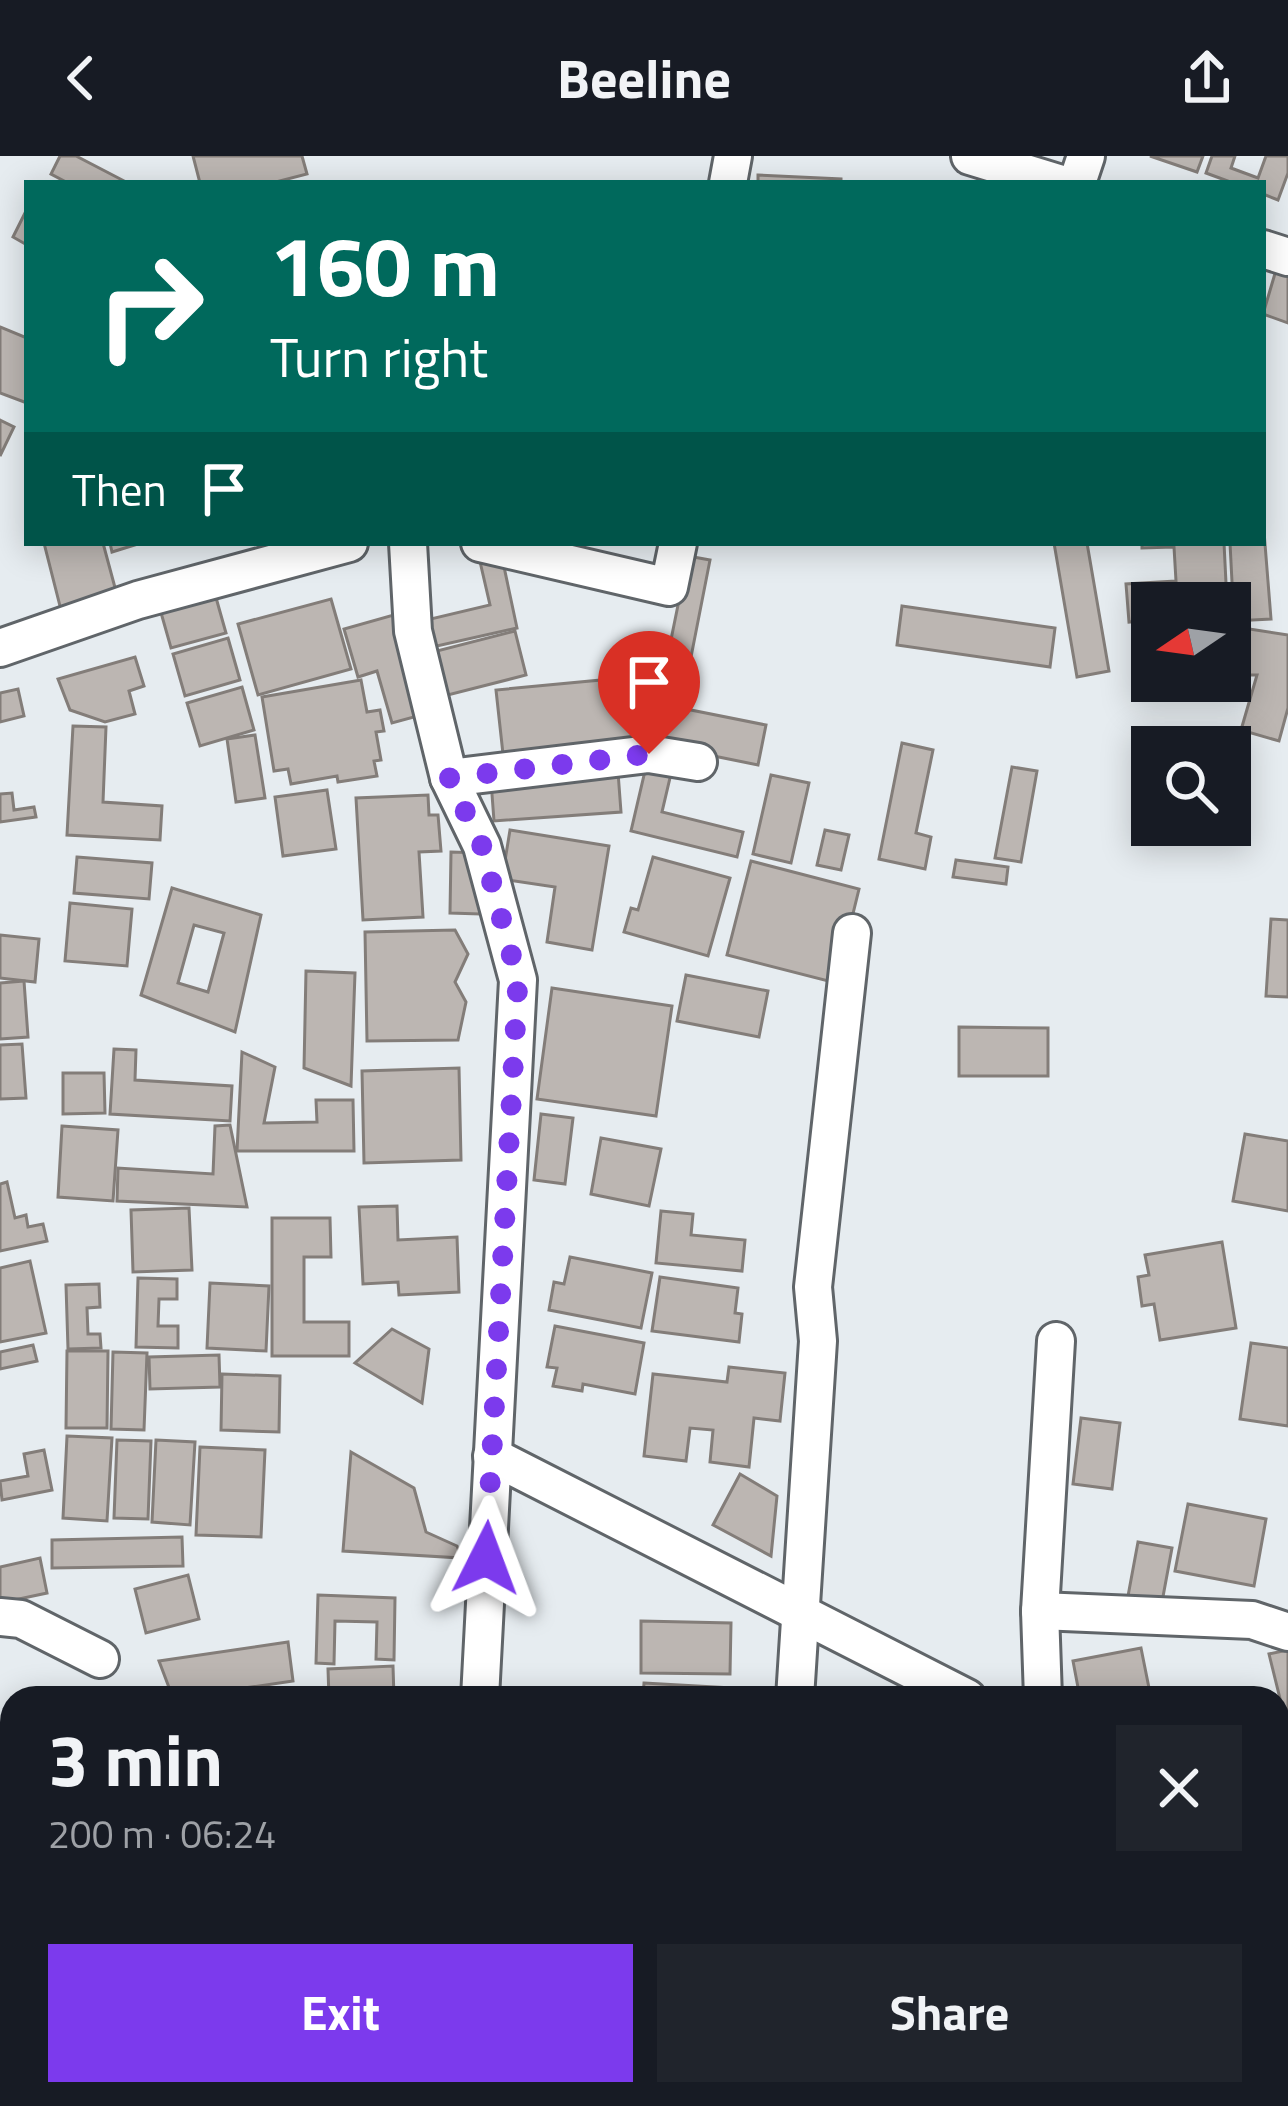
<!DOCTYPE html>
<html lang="en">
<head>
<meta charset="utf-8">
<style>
  :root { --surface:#171b24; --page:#20242c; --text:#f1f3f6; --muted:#9ea1a6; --accent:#7c3aed }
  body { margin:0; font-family:"Titillium Web",sans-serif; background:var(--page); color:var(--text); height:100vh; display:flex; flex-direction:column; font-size:45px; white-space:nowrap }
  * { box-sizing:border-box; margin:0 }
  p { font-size:39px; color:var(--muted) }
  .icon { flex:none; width:66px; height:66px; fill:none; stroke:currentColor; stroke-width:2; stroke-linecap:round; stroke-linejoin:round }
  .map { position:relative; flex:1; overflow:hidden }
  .panel { position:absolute; left:0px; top:1530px; width:1290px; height:420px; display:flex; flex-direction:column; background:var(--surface); border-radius:36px 36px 0 0; box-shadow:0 6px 30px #0003 }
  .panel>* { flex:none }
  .banner { position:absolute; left:24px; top:24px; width:1242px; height:366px; border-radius:0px; box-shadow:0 6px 30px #0003; background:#00695c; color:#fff; overflow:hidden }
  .needle { width:78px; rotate:257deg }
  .controls { position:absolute; left:1131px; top:426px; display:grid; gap:24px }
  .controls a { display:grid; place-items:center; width:120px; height:120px; border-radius:0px; background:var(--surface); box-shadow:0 6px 30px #0003; font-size:60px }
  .pin { position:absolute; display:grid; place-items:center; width:102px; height:102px; color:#fff; margin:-123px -51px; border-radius:50% 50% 50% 0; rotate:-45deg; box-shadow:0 0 12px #0007 }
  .pin .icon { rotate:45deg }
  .me { position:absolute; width:132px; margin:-66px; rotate:3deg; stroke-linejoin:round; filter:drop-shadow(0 0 9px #0008) }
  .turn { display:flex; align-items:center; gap:42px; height:252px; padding:0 48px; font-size:54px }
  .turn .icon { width:156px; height:156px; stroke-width:2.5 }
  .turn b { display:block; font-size:84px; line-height:102px }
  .then { display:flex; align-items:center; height:114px; padding:0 48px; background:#0003; gap:24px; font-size:45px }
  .round { display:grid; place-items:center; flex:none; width:126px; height:126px; border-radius:0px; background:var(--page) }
  .head { display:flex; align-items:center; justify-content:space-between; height:204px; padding:0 48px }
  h1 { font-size:72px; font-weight:700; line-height:90px }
  .button { display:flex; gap:24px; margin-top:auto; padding:24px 48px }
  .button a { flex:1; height:138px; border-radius:0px; background:var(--accent); color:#fff; font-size:48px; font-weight:700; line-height:138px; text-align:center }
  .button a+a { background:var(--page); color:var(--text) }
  header { display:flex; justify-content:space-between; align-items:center; height:156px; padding:0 48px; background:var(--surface); font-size:54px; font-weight:700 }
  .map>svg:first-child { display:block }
  .building { fill:#bcb6b2; stroke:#837d79; stroke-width:3; fill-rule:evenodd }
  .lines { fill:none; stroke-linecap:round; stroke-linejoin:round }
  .minor-casing { stroke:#606569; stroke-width:42 }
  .minor { stroke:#fff; stroke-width:36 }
  .route { stroke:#7c3aed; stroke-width:21; stroke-dasharray:0 37.8 }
</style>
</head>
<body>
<header><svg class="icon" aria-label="back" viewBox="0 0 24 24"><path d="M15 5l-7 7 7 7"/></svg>Beeline<svg class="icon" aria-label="share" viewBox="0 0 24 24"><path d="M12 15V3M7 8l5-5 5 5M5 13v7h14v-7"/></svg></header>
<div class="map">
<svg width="1288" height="1950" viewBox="0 0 1288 1950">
  <rect width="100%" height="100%" fill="#e6ecf0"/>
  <g class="building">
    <path d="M 60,0 L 76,0 L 128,27 L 68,27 L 51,18 Z"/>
    <path d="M 193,0 L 302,0 L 307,18 L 272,27 L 200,27 Z"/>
    <path d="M 1150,0 L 1203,0 L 1197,16 Z"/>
    <path d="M 1212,0 L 1235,0 L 1231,12 L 1258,22 L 1266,0 L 1288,0 L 1288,17 L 1278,44 L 1263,38 L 1263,27 L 1233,27 L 1206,17 Z"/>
    <path d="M 758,19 L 841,23 L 841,27 L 758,27 Z"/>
    <path d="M 27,53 L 27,89 L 13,81 Z"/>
    <path d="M 1279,104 L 1288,108 L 1288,167 L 1263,158 Z"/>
    <path d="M 0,171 L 27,182 L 27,247 L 0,237 Z"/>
    <path d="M 0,264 L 14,271 L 0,300 Z"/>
    <path d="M 1263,363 L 1271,463 L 1234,465 L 1230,387 L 1263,387 Z"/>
    <path d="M 44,387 L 103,387 L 117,439 L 61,454 Z"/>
    <path d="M 110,387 L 141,387 L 112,396 Z"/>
    <path d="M 1054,387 L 1087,387 L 1109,515 L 1077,521 Z"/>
    <path d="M 1142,387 L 1224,387 L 1227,447 L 1152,447 L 1152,464 L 1129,466 L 1126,428 L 1176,425 L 1174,391 L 1142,392 Z"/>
    <path d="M 500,392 L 517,472 L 428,492 L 422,465 L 490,449 L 478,397 Z"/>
    <path d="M 688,400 L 710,404 L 681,552 L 766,569 L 758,609 L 650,587 Z"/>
    <path d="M 213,431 L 226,477 L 171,492 L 158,446 Z"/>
    <path d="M 331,443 L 351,513 L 258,539 L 238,468 Z"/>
    <path d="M 902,450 L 1055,472 L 1050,511 L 897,489 Z"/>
    <path d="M 397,458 L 425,558 L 392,567 L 377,515 L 358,521 L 344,473 Z"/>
    <path d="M 1230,470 L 1288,479 L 1288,552 L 1279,585 L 1241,574 L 1257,519 L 1230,519 Z"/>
    <path d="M 515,475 L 526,519 L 440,541 L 429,497 Z"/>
    <path d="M 228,482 L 240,524 L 185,540 L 173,498 Z"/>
    <path d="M 135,501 L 144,530 L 129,535 L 135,558 L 105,566 L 70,554 L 58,523 Z"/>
    <path d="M 644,520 L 651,583 L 503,598 L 496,534 Z"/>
    <path d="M 361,524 L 367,556 L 380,554 L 384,575 L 376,576 L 381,604 L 374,605 L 377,620 L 338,626 L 337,620 L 291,628 L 288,613 L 274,615 L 262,541 Z"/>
    <path d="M 242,531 L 254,574 L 200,590 L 187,547 Z"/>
    <path d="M 18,533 L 24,560 L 0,566 L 0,537 Z"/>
    <path d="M 73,570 L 106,571 L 103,646 L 162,650 L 160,684 L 67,679 Z"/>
    <path d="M 255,579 L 265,642 L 236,646 L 227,583 Z"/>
    <path d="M 902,587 L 933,594 L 916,677 L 931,681 L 925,713 L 879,703 Z"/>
    <path d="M 648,602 L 673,609 L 662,656 L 743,676 L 737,701 L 631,675 Z"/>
    <path d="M 1012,611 L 1037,615 L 1021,706 L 995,702 Z"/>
    <path d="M 618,616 L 621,656 L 494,665 L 491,625 Z"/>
    <path d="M 771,619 L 809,627 L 791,707 L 753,698 Z"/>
    <path d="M 327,634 L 336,693 L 283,700 L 275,641 Z"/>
    <path d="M 12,637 L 14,654 L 34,651 L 36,661 L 0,666 L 0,638 Z"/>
    <path d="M 428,639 L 429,659 L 438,659 L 441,695 L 419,696 L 423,761 L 363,764 L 356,642 Z"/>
    <path d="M 510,674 L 609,690 L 592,794 L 547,786 L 555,731 L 502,723 Z"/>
    <path d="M 825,674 L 849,679 L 841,714 L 817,709 Z"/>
    <path d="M 451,696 L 481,697 L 480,758 L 450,757 Z"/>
    <path d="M 77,701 L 152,707 L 149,743 L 74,737 Z"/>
    <path d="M 653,701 L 730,722 L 708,800 L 624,776 L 631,752 L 638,754 Z"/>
    <path d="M 956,704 L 1008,711 L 1006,728 L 953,721 Z"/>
    <path d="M 751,705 L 859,733 L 836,827 L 727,799 Z"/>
    <path d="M 172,732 L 261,759 L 235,876 L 141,839 ZM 194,769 L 224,777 L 208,836 L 178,827 Z"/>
    <path d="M 70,747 L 132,753 L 127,810 L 65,805 Z"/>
    <path d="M 1271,763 L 1288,764 L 1288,841 L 1266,840 Z"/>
    <path d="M 455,774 L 468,798 L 455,826 L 466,846 L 458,884 L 367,885 L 365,776 Z"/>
    <path d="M 0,779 L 39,783 L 35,826 L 0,822 Z"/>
    <path d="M 306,815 L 355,817 L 351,930 L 304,912 Z"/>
    <path d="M 686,819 L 768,835 L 759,881 L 677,865 Z"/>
    <path d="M 24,825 L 28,881 L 0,883 L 0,827 Z"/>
    <path d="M 552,832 L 672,850 L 656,960 L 537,943 Z"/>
    <path d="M 959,871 L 1048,872 L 1048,920 L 959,920 Z"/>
    <path d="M 22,888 L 26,942 L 0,943 L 0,889 Z"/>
    <path d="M 114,893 L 136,894 L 135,924 L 232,930 L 230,965 L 110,958 Z"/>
    <path d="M 242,896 L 275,911 L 264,967 L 317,966 L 316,944 L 353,944 L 354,995 L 237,995 Z"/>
    <path d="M 459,912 L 461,1004 L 364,1007 L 362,915 Z"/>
    <path d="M 63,917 L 104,917 L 105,957 L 63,958 Z"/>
    <path d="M 541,958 L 573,962 L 565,1028 L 534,1024 Z"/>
    <path d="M 230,969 L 247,1051 L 117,1045 L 118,1012 L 213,1018 L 215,970 Z"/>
    <path d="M 62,970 L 118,974 L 113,1045 L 58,1041 Z"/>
    <path d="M 1245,978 L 1288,985 L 1288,1055 L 1233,1045 Z"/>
    <path d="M 601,982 L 661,993 L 649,1050 L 591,1038 Z"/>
    <path d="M 7,1026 L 15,1062 L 26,1059 L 28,1071 L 43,1068 L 47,1085 L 0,1095 L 0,1028 Z"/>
    <path d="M 397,1050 L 398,1084 L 457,1081 L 459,1136 L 399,1139 L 398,1126 L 363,1128 L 359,1051 Z"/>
    <path d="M 189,1052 L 192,1114 L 133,1116 L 131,1054 Z"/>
    <path d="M 661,1055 L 693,1058 L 691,1079 L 745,1084 L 742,1115 L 656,1107 Z"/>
    <path d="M 272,1062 L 330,1062 L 331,1101 L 304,1101 L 304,1166 L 349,1166 L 349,1200 L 272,1200 Z"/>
    <path d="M 1222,1086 L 1236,1172 L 1160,1184 L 1154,1148 L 1142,1150 L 1138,1121 L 1149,1119 L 1145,1099 Z"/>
    <path d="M 570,1101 L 652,1117 L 641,1172 L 549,1154 L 554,1126 L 564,1128 Z"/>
    <path d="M 30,1105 L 46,1177 L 0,1186 L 0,1112 Z"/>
    <path d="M 660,1121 L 738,1132 L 735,1157 L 742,1158 L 739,1186 L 652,1175 Z"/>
    <path d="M 138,1122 L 177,1123 L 177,1143 L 159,1143 L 158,1170 L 178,1170 L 178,1192 L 136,1191 Z"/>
    <path d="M 210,1127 L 269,1130 L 266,1195 L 207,1192 Z"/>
    <path d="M 99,1128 L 100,1151 L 87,1152 L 88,1178 L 100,1178 L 101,1192 L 68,1193 L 66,1129 Z"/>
    <path d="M 555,1170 L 644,1187 L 635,1238 L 583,1228 L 582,1235 L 553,1230 L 557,1212 L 547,1211 Z"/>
    <path d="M 392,1173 L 429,1193 L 422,1247 L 355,1207 Z"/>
    <path d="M 1251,1187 L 1288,1192 L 1288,1270 L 1240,1263 Z"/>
    <path d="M 33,1189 L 37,1205 L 0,1213 L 0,1196 Z"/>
    <path d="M 67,1195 L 108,1195 L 107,1272 L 66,1272 Z"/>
    <path d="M 113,1196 L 147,1197 L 144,1274 L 111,1273 Z"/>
    <path d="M 219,1199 L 220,1231 L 150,1233 L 149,1201 Z"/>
    <path d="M 729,1211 L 785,1217 L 780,1265 L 754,1262 L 749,1311 L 710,1306 L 713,1274 L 690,1272 L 686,1305 L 644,1300 L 653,1218 L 727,1226 Z"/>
    <path d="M 222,1218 L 280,1220 L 279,1276 L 221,1274 Z"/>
    <path d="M 1081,1262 L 1120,1267 L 1112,1333 L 1073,1328 Z"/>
    <path d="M 67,1280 L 112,1282 L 107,1365 L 63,1362 Z"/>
    <path d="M 117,1284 L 151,1285 L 148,1363 L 114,1362 Z"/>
    <path d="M 156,1284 L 195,1286 L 190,1369 L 152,1366 Z"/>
    <path d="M 200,1291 L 265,1294 L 261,1381 L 196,1379 Z"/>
    <path d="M 44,1294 L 52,1334 L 2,1344 L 0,1325 L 28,1320 L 24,1298 Z"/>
    <path d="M 351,1296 L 414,1332 L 426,1376 L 457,1390 L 462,1402 L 343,1395 Z"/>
    <path d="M 740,1318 L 777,1340 L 771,1400 L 713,1369 Z"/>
    <path d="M 1188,1348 L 1266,1363 L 1254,1430 L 1175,1415 Z"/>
    <path d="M 182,1381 L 183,1410 L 52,1412 L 52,1384 Z"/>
    <path d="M 1138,1386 L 1172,1392 L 1162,1446 L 1128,1440 Z"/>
    <path d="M 40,1402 L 47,1437 L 0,1447 L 0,1411 Z"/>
    <path d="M 188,1419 L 199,1463 L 146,1477 L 135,1433 Z"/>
    <path d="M 318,1439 L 395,1442 L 394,1504 L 376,1503 L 377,1466 L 335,1465 L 334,1508 L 316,1507 Z"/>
    <path d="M 641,1465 L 731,1467 L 730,1518 L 641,1517 Z"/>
    <path d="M 288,1486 L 293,1525 L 176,1542 L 173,1542 L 159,1505 Z"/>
    <path d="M 1141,1492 L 1151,1542 L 1080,1542 L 1073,1505 Z"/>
    <path d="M 1288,1494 L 1288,1575 L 1269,1498 Z"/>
    <path d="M 393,1510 L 394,1542 L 329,1542 L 328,1513 Z"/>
    <path d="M 644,1527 L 731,1532 L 730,1542 L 643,1542 Z"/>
    <path d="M 306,1534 L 307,1542 L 230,1542 L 230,1537 Z"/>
    <path d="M 4,1667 L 12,1700 L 12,1741 L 0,1744 L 0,1668 Z"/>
    <path d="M 1278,1679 L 1284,1747 L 1278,1747 Z"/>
    <path d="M 0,1789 L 2,1796 L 12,1794 L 12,1825 L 0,1828 Z"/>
    <path d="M 12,1856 L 12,1907 L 0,1864 L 0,1859 Z"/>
    <path d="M 18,1938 L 83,1938 L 86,1950 L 21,1950 Z"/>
    <path d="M 89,1938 L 126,1938 L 128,1950 L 92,1950 Z"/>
    <path d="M 179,1938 L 207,1938 L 210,1950 L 182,1950 Z"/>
    <path d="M 900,1938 L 969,1938 L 968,1948 L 899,1942 Z"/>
    <rect x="1056" y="1938" width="54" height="7"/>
  </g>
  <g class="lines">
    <defs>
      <g id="minor">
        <path d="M 970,0 L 1058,27"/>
        <path d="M 728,27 L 733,0"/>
        <path d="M 1077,27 L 1086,0"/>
        <path d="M 1263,93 L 1288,101"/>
        <path d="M 408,387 L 413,475 L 449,622 L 482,690 L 518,824 L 480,1542"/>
        <path d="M 480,387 L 669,431 L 678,387"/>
        <path d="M 0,492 L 138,444 L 349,387"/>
        <path d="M 449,622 L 649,598 L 698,606"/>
        <path d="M 492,1300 L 967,1542"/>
        <path d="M 1040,1455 L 1252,1464 L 1288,1476"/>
        <path d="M 0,1461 L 21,1463 L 100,1503"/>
        <path d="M 795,1542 L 818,1185 L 813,1131 L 852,777"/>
        <path d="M 1043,1542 L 1040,1455 L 1056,1185"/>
        <path d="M 275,1950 L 289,1945 L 297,1950"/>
        <path d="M 462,1950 L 462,1938"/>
        <path d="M 767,1950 L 768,1938"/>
        <path d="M 1015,1950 L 1017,1938"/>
      </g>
    </defs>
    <use href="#minor" class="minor-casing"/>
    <use href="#minor" class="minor"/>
  </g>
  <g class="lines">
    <path class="route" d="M 486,1402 L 518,824 L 482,690 L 449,622 L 649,598"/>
  </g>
</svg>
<div class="controls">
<a><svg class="needle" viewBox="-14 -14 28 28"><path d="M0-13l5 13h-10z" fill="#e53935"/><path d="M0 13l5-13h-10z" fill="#9ea1a6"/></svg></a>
<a><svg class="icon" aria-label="search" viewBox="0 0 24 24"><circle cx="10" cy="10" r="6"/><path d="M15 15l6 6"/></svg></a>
</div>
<div class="pin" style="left:649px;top:598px;background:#d93025"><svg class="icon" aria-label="arrive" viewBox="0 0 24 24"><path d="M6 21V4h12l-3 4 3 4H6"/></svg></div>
<svg class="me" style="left:486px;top:1402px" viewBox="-20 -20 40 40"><path d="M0-17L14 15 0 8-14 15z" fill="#7c3aed" stroke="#fff" stroke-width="4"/></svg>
<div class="banner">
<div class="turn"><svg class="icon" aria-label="right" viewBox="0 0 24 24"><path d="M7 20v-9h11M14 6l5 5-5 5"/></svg><div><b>160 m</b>Turn right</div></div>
<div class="then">Then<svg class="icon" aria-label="arrive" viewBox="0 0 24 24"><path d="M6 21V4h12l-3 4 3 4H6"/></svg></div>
</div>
<section class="panel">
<div class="head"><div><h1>3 min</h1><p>200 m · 06:24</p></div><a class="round"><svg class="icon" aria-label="close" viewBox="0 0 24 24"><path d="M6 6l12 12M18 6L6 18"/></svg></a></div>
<div class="button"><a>Exit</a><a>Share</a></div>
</section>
</div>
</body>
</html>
